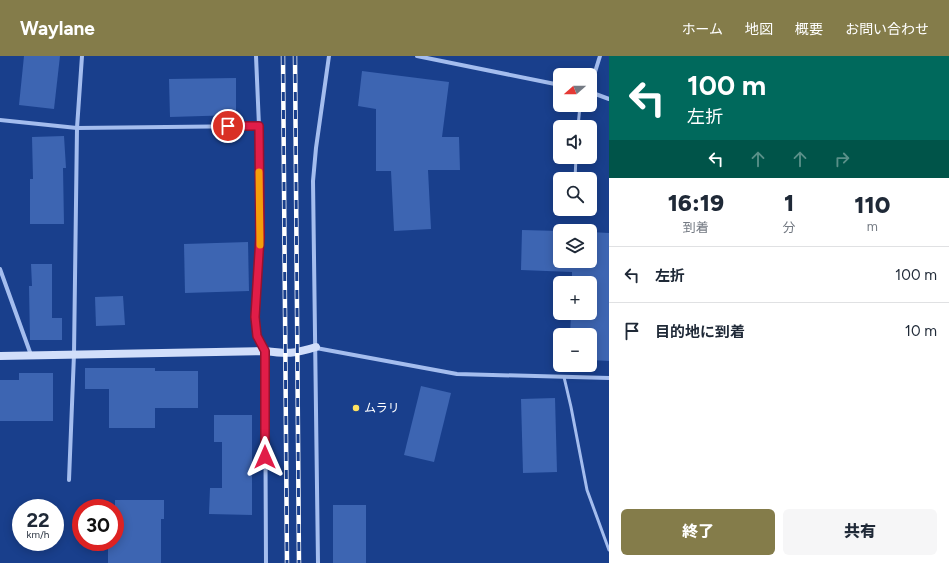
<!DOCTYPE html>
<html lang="ja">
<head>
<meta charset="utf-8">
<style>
  :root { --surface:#fff; --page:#f6f6f7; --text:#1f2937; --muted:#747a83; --line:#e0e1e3; --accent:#847c4a }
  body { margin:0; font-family:Figtree,"Noto Sans JP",sans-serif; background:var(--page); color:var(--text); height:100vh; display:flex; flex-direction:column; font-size:15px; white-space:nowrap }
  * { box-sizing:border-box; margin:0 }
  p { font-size:13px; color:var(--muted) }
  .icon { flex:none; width:22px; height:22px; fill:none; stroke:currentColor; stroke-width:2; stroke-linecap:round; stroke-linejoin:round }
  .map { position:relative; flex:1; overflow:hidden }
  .sheet { display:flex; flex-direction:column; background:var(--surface); width:340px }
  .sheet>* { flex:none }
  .hud { background:#00695c; color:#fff; overflow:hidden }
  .needle { width:26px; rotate:249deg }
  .tools { position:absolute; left:553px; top:12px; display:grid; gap:8px }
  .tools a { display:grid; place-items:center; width:44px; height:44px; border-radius:6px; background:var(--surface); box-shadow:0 2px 10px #0003; font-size:20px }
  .speed { position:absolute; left:12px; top:443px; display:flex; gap:8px; font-size:20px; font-weight:700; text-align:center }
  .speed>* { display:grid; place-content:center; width:52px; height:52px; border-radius:50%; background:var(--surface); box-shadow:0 2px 10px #0003; line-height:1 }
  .speed small { font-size:10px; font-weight:400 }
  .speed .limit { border:6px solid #d22; background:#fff; color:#111 }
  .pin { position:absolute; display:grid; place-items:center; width:34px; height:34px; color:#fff; margin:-17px; border:2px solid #fff; border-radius:50%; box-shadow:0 1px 4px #0007 }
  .me { position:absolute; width:44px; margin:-22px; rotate:0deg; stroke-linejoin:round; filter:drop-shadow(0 0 3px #0008) }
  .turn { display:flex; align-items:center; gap:14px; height:84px; padding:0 12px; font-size:18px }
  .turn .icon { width:52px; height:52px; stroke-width:2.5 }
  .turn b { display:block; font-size:28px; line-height:34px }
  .lanes { display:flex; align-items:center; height:38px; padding:0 12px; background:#0003; justify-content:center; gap:20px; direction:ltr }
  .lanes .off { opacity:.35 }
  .eta { display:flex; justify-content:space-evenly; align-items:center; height:68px; text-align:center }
  .eta b { font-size:24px; font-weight:800; line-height:28px }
  .action { display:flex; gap:8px; margin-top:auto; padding:8px 12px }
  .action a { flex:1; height:46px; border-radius:6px; background:var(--accent); color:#fff; font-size:16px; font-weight:800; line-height:46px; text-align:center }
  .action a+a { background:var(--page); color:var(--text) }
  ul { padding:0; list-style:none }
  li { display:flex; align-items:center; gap:12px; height:56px; padding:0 12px; border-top:1px solid var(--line) }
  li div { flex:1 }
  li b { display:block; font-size:15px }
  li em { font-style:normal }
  header { display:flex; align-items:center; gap:24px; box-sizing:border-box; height:56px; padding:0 20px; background:var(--accent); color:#fff }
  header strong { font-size:19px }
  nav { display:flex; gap:22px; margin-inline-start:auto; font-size:14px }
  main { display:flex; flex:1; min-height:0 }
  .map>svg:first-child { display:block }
  .building { fill:#3d65b2 }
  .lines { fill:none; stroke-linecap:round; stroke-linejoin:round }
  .lane { stroke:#a4bdee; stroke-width:3 }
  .street { stroke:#a4bdee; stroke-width:4 }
  .secondary { stroke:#d1defa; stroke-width:8 }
  .rail-casing { stroke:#fff; stroke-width:4.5 }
  .rail { stroke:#193f8c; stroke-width:3; stroke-dasharray:9; stroke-linecap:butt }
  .route-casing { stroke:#92132f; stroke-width:10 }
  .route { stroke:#e11d48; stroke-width:7 }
  .slow { stroke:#f59e0b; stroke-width:7 }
  .poi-dot { fill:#ffe261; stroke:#193f8c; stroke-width:1.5 }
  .labels { text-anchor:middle; stroke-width:4; stroke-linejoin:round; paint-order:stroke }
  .poi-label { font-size:12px; fill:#fff; stroke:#193f8c; text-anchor:start }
</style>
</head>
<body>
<header>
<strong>Waylane</strong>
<nav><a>ホーム</a><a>地図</a><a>概要</a><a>お問い合わせ</a></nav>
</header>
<main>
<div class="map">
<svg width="609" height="507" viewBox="0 0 609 507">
  <rect width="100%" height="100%" fill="#193f8c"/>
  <g class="building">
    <path d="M 24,0 L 60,0 L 54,53 L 19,49 Z"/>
    <path d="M 362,15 L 449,26 L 442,81 L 459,81 L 460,114 L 428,114 L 431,173 L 394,175 L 391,115 L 376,115 L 376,53 L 358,50 Z"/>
    <path d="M 236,22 L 236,59 L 170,61 L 169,23 Z"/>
    <path d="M 64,80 L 66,112 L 63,112 L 64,168 L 30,168 L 30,123 L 33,123 L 32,81 Z"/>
    <path d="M 522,174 L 560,175 L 560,205 L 590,205 L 590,176 L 609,177 L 609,305 L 590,304 L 590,279 L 570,279 L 571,257 L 590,257 L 590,227 L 572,227 L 572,216 L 521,214 Z"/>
    <path d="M 248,186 L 249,235 L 185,237 L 184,188 Z"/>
    <path d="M 31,208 L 52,208 L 52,262 L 62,262 L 62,284 L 30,284 L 29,230 L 32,230 Z"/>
    <path d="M 123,240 L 125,269 L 96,270 L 95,241 Z"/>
    <path d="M 85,312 L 155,312 L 155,315 L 198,315 L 198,352 L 155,352 L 155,372 L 109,372 L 109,333 L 85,333 Z"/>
    <path d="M 19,317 L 53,317 L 53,365 L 0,365 L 0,324 L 19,324 Z"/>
    <path d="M 421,330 L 451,337 L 434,406 L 404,399 Z"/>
    <path d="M 555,342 L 557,416 L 523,417 L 521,343 Z"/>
    <path d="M 214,359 L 252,359 L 252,459 L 209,458 L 210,432 L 222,432 L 222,386 L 214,386 Z"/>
    <path d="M 115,444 L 164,444 L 164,463 L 161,463 L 161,507 L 108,507 L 108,486 L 115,486 Z"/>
    <rect x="333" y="449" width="33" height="58"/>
  </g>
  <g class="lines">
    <g class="lane">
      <path d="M 578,71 L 580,49"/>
      <path d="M 575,123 L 576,101"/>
      <path d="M 564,321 L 571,351 L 587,434 L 609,494"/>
    </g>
    <g class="street">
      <path d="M 256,0 L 259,70 L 260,181 L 255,261 L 257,280 L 265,295 L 266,507"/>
      <path d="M 417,0 L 560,29"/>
      <path d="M 590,32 L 600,0"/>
      <path d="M 590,36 L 609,43"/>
      <path d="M 0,64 L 77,72 L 259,70"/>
      <path d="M 0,213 L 31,299"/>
      <path d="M 316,292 L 457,318 L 609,322"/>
      <path d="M 69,424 L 74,298 L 77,72 L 82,0"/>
      <path d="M 318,507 L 313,125 L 316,92 L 329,0"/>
    </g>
    <path class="secondary" d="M 0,300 L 265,295 C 287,298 294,298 316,291"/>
    <defs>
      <g id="rail">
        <path d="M 283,0 L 287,507"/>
        <path d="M 295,0 L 299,507"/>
      </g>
    </defs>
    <use href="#rail" class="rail-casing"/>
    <use href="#rail" class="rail"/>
  </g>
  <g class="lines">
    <defs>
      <path id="route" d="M 228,70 L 259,70 L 260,181 L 255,261 L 257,280 L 265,295 L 265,401"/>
    </defs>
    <use href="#route" class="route-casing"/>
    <use href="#route" class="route"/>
    <path class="slow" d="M 259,116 L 260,189"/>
  </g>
  <circle class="poi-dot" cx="356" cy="352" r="4"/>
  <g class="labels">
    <g class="poi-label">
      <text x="364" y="356">ムラリ</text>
    </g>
  </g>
</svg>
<div class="tools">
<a><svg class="needle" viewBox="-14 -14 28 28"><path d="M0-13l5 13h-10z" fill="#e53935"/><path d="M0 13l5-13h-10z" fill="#747a83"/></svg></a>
<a><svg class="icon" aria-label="sound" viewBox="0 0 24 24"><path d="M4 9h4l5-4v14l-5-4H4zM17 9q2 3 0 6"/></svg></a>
<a><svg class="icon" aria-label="search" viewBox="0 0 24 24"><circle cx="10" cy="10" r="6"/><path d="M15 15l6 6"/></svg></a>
<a><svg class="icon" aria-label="layers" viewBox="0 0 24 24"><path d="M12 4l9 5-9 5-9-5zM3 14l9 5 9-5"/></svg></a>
<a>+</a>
<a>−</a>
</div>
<div class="speed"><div>22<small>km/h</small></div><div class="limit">30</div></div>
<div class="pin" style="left:228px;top:70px;background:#d93025"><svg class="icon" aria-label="arrive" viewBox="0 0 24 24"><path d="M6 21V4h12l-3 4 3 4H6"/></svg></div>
<svg class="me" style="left:265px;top:401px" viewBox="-20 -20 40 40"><path d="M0-17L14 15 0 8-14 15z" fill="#e11d48" stroke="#fff" stroke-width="4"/></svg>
</div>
<section class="sheet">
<div class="hud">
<div class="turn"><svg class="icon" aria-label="left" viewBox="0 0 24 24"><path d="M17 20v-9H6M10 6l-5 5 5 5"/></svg><div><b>100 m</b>左折</div></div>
<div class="lanes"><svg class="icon" aria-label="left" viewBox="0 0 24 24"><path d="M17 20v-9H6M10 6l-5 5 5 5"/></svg><svg class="icon off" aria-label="ahead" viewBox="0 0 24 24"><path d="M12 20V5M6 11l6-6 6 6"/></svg><svg class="icon off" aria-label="ahead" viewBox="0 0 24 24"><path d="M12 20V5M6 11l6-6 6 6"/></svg><svg class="icon off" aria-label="right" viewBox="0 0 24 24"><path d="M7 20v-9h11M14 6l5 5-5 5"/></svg></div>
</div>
<div class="eta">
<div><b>16:19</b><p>到着</p></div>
<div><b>1</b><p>分</p></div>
<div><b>110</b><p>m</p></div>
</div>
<ul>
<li><svg class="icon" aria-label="left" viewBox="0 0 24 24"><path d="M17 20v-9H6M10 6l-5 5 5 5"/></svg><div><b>左折</b></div><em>100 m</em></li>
<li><svg class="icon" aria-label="arrive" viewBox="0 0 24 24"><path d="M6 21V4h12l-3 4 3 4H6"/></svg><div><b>目的地に到着</b></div><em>10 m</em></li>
</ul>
<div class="action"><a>終了</a><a>共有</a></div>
</section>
</main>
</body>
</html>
